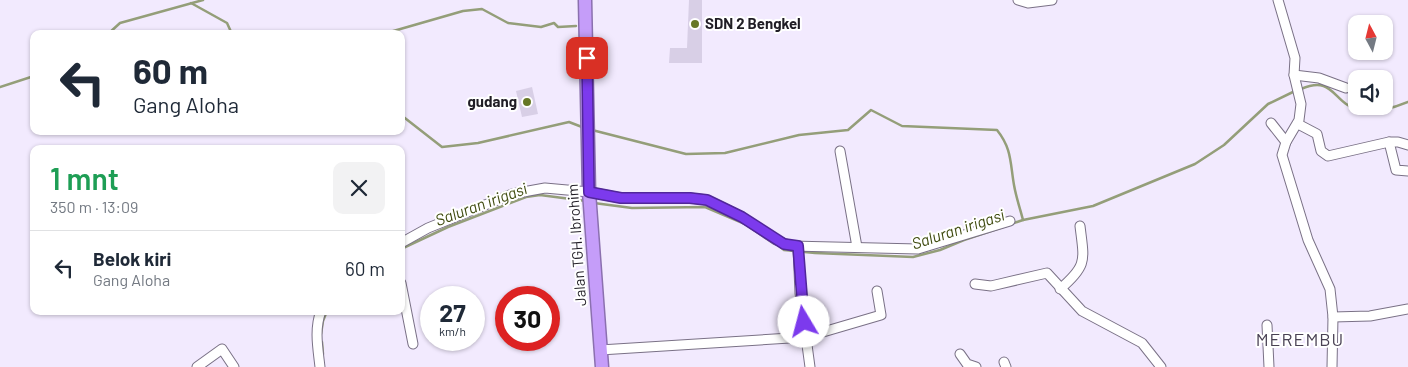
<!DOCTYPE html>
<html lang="id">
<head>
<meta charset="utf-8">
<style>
  :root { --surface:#fff; --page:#f2f2f3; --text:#1f2937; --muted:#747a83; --line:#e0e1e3 }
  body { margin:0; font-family:Barlow,sans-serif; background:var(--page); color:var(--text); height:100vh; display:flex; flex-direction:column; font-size:19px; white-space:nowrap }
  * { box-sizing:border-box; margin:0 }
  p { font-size:16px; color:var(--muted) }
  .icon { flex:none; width:28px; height:28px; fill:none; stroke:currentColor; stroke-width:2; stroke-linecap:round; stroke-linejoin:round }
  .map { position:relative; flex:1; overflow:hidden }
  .details { position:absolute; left:30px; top:145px; width:375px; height:170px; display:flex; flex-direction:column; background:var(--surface); border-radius:10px; box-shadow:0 1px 4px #0004 }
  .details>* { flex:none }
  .banner { position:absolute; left:30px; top:30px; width:375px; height:105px; border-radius:10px; box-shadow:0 1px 4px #0004; background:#fff; color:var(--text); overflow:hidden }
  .needle { width:32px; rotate:353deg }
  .controls { position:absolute; left:1348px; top:15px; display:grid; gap:10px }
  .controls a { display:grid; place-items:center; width:45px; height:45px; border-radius:10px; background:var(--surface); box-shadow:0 1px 4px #0004; font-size:25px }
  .speed { position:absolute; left:420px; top:286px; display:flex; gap:10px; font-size:25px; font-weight:700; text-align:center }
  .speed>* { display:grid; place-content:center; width:65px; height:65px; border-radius:50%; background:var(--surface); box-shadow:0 1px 4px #0004; line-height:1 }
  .speed small { font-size:12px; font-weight:400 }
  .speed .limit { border:8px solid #d22; background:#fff; color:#111 }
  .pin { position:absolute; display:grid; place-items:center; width:42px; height:42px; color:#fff; margin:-21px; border-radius:10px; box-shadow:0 2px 8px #0006 }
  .me { position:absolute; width:55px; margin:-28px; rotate:352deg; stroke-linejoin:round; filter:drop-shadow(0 0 4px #0008) }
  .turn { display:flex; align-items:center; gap:18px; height:105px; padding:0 20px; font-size:22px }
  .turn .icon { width:65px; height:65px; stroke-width:2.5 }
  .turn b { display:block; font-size:35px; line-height:42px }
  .round { display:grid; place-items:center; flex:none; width:52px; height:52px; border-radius:10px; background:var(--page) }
  .headline { display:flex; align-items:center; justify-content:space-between; height:85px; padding:0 20px }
  h1 { font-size:30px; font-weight:600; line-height:38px; color:#1e9e55 }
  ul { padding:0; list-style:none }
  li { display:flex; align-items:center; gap:15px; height:75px; padding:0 20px; border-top:1px solid var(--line) }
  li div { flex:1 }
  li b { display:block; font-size:19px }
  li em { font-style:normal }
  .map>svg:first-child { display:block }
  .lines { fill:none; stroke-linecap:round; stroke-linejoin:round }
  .stream { stroke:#949e79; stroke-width:2.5 }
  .building { fill:#d8cfe6 }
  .minor-casing { stroke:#7a7186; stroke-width:11 }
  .highway-casing { stroke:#8b70af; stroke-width:15 }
  .minor { stroke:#fff; stroke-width:9 }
  .highway { stroke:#c59df9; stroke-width:12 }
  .route-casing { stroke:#51269a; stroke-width:12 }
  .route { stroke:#7c3aed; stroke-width:9 }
  .poi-dot { fill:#667725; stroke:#fff; stroke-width:2 }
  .labels { text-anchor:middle; stroke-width:4; stroke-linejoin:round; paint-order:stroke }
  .poi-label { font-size:15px; font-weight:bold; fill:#201d25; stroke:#fff; text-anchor:start }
  .street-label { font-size:15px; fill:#201d25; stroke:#fff }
  .water-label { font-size:16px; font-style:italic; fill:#404c10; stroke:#fff }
  .quarter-label { font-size:18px; letter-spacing:1px; fill:#494154; stroke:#fff }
</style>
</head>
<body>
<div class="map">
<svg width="1408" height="367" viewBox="0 0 1408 367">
  <rect width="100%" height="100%" fill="#f2eafe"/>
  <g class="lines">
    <g class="stream">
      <path d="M 191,3 L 227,23 L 232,34"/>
      <path d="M 108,34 L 120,23 L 203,0"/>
      <path d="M 383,34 L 463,11 L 482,9 L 508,23 L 541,27 L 554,23 L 558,27 L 576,26"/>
      <path d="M 0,87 L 34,76"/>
      <path d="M 1301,89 C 1334,75 1332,102 1358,110 C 1373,114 1394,108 1408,102"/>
      <path d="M 401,115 L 442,147 L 478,143 L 569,122 L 582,127"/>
      <path d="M 592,130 L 686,154 L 725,153 L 799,135 L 848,130 L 871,110 L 902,126 L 997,130 C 1012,149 1010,162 1014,185 C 1016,197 1020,208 1023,220"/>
      <path d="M 594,203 L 632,208 L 705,207 L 745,224"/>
      <path d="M 1011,224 L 1023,220 L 1093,206 L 1195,164 L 1224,145 L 1268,104 L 1295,91"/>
      <path d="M 778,245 L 784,250 L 815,253 L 913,257 L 940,250 L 964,240 L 1006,226"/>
      <path d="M 401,249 L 448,227 L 526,197 L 540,195 L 586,201"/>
      <path d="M 321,334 L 323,321 L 327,311"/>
      <path d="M 322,342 L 323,354"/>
    </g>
  </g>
  <g class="building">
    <path d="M 689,0 L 702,0 L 702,63 L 669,63 L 670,48 L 687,48 Z"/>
    <path d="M 532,87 L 538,114 L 522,117 L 516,91 Z"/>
  </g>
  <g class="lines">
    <defs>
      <g id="minor">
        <path d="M 1018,0 L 1028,3 L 1052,0"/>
        <path d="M 1278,0 L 1295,58 L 1294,75 L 1301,104 L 1299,120 L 1286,142 L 1282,155 L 1308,240 L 1330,289 L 1333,317 L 1332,367"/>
        <path d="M 1294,75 L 1319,78 L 1346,88"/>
        <path d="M 1271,123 L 1286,142"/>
        <path d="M 1298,124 L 1317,134 L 1321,151 L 1328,156 L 1389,142 L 1398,142 L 1408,145"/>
        <path d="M 1389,142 L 1396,170 L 1408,171"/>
        <path d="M 840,151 L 857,247"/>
        <path d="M 401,243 L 428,228 L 512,194 L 545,188 L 589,192 L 621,198 L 690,198 L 707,200 L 742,217 L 776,240 L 791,246 L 918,249 L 1010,221"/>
        <path d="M 798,246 L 800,293 L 810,367"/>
        <path d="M 401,283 L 413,344"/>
        <path d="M 975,284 L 991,286 L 1047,273 L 1082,311 L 1142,343 L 1161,367"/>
        <path d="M 1060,289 C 1088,265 1084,260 1080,226"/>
        <path d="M 1333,317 L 1370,316 L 1408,309"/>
        <path d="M 1267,325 L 1269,367"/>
        <path d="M 600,350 L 806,337 L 881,315 L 877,291"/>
        <path d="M 960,354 L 967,364 L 976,367"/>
        <path d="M 1004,362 L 1006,367"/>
        <path d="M 197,367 L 222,349 L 234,367"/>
        <path d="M 320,367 C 318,349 314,329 321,311"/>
      </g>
      <path id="highway" d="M 585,0 L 589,192 L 602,367"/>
    </defs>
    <use href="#minor" class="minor-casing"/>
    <use href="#highway" class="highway-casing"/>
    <use href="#minor" class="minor"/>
    <use href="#highway" class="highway"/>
  </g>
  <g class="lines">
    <defs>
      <path id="route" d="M 587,58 L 589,192 L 621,198 L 690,198 L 707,200 L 742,217 L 784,244 L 798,246 L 804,322"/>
    </defs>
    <use href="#route" class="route-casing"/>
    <use href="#route" class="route"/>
  </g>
  <g class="poi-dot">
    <circle cx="695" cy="24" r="5"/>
    <circle cx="527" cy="102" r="5"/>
  </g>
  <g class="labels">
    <g class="poi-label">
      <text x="705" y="29">SDN 2 Bengkel</text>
      <text x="517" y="107" text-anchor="end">gudang</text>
    </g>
    <g class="street-label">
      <text transform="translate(577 245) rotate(-94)" y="5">Jalan TGH. Ibrohim</text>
    </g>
    <g class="water-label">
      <text transform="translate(481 204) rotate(-20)" y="6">Saluran irigasi</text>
      <text transform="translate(958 229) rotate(-18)" y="6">Saluran irigasi</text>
    </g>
    <g class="quarter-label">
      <text x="1300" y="346">MEREMBU</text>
    </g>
  </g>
</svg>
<div class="controls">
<a><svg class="needle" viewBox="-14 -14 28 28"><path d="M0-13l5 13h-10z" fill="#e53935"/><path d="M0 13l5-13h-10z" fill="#747a83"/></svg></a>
<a><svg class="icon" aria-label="sound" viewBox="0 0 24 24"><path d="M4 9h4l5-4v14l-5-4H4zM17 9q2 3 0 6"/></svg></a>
</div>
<div class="speed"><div>27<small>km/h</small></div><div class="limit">30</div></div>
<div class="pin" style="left:587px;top:58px;background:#d93025"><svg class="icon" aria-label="arrive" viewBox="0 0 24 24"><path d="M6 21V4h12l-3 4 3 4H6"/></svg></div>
<svg class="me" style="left:804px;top:322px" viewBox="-20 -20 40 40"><circle r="19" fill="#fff"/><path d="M0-13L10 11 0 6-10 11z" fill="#7c3aed"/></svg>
<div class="banner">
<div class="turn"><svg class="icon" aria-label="left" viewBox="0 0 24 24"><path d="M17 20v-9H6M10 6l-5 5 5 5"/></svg><div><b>60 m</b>Gang Aloha</div></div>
</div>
<section class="details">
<div class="headline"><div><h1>1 mnt</h1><p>350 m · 13:09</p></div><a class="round"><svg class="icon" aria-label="close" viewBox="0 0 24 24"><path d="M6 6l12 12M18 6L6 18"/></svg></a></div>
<ul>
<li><svg class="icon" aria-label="left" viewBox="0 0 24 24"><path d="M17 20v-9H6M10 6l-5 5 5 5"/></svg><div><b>Belok kiri</b><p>Gang Aloha</p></div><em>60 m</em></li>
</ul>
</section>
</div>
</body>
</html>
